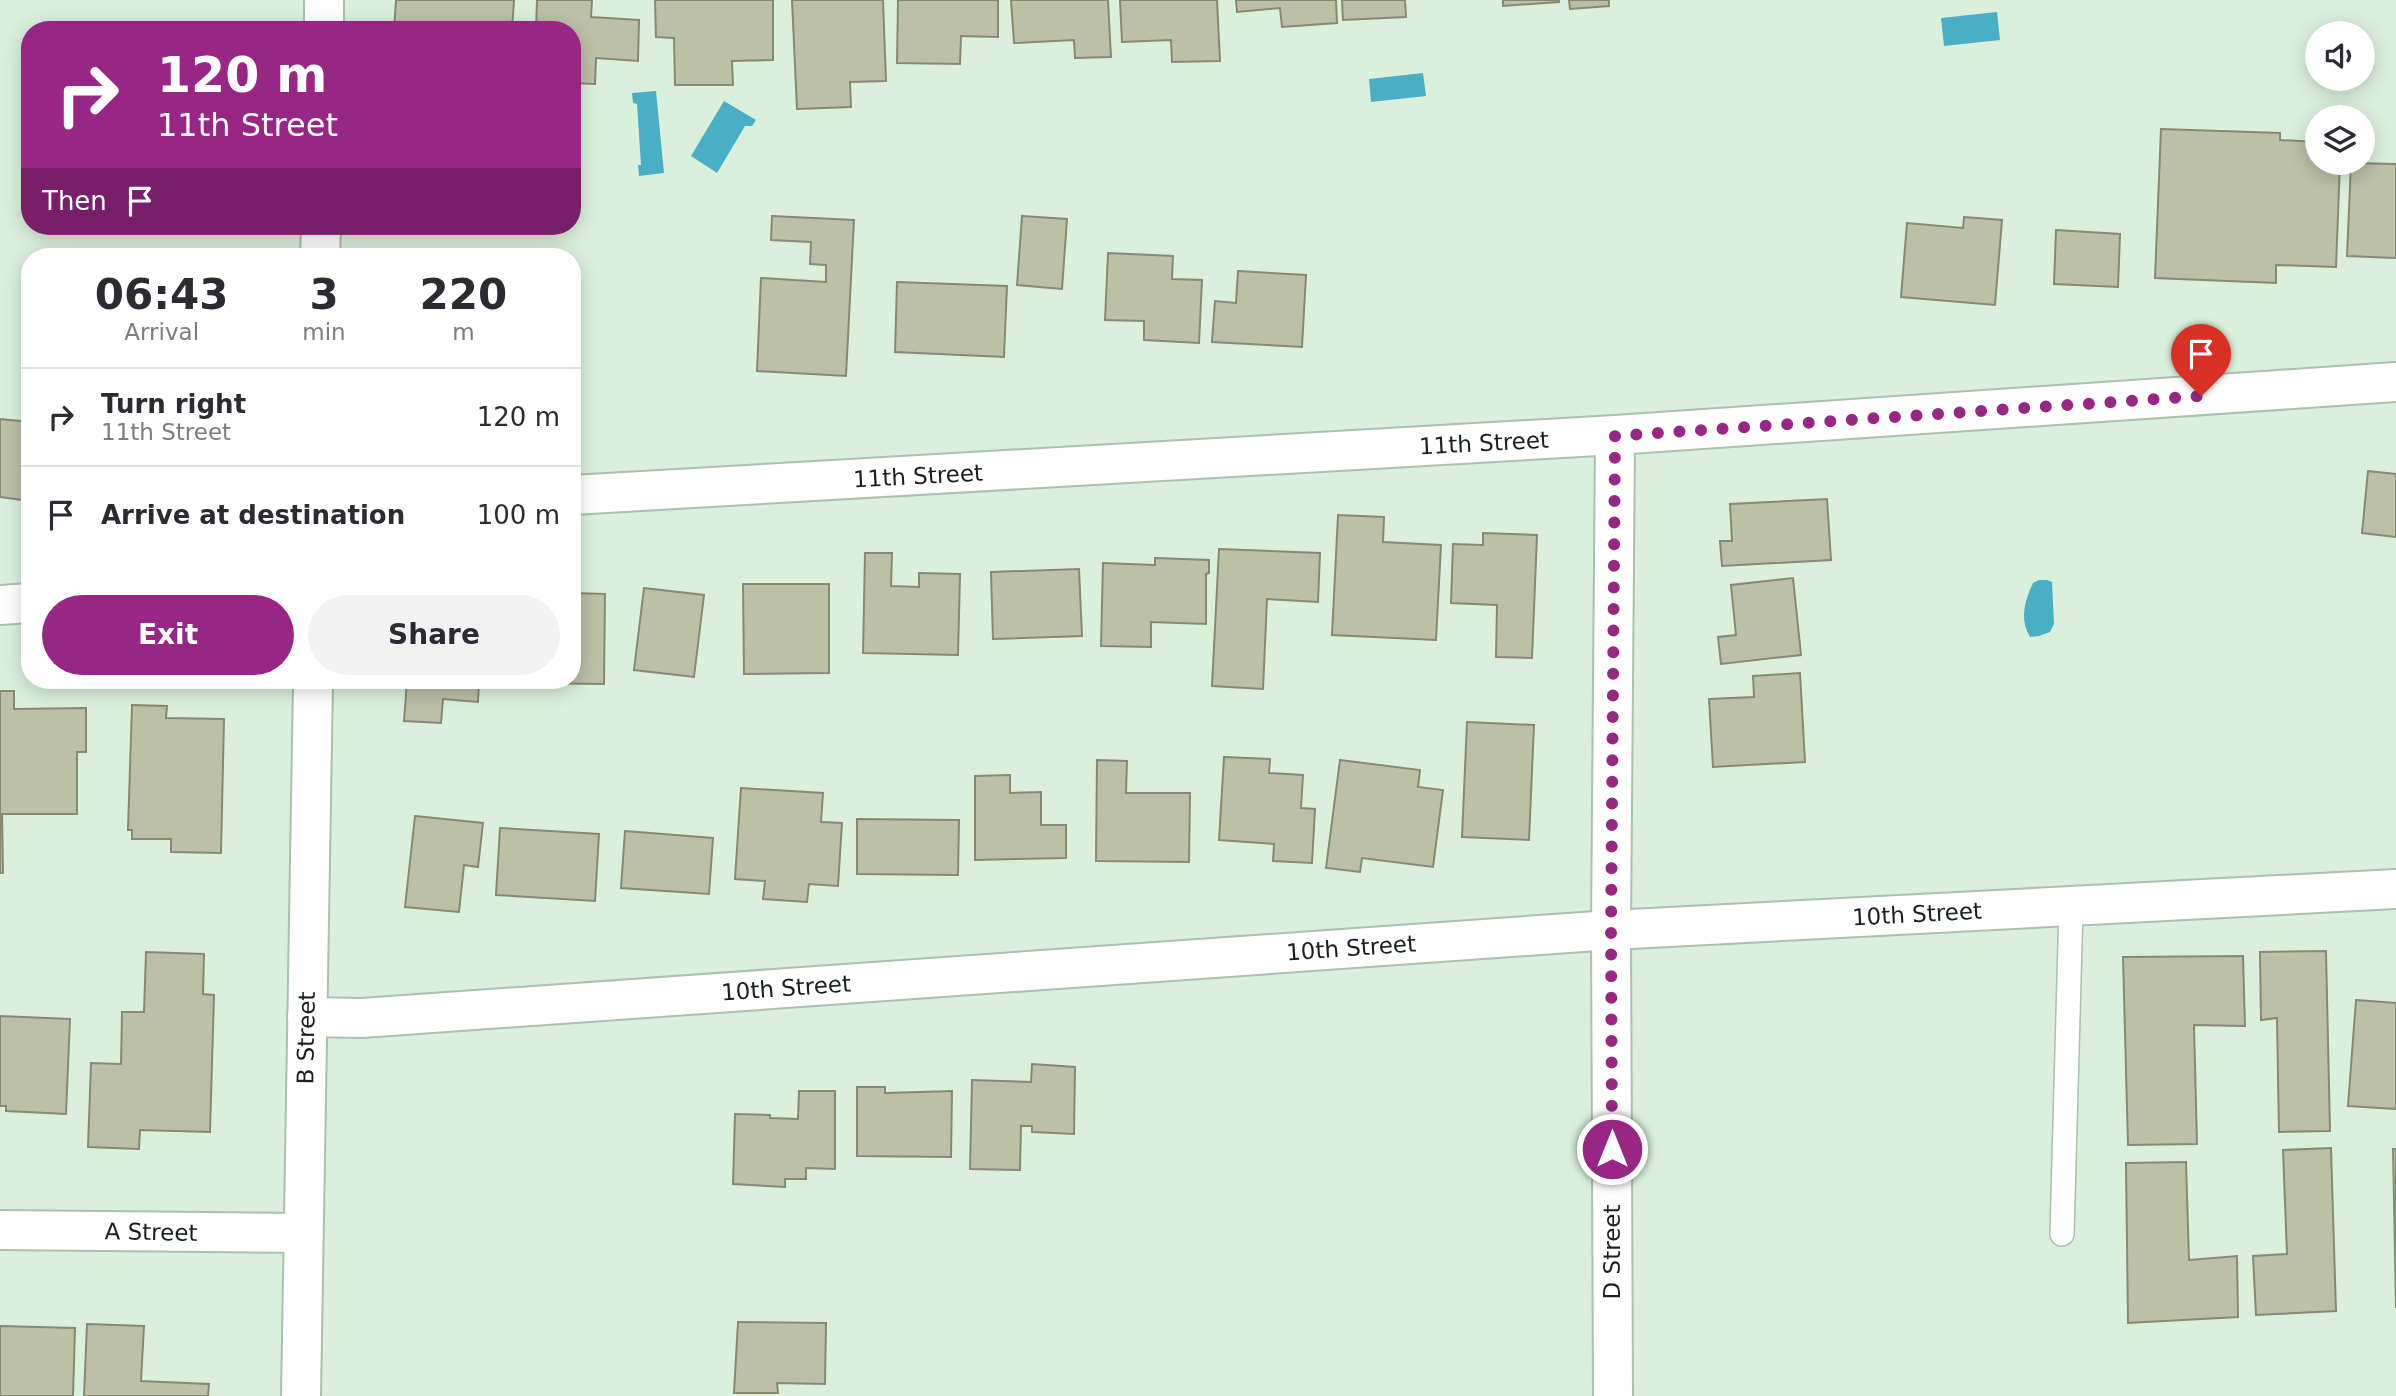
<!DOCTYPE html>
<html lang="en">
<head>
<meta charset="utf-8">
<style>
  :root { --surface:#fff; --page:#f2f2f3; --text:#2b2b33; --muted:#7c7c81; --line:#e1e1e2; --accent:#982684 }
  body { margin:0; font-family:"DejaVu Sans",sans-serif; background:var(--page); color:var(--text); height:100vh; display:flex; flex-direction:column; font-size:26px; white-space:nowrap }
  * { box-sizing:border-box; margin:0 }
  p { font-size:23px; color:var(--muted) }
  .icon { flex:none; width:38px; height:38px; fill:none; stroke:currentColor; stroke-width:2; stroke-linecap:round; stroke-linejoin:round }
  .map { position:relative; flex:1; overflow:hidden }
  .details { position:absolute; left:21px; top:248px; width:560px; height:441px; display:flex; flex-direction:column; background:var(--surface); border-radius:28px; box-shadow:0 4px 18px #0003 }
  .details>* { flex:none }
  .top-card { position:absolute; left:21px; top:21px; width:560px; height:214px; border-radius:28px; box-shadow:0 4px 18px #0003; background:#982684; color:#fff; overflow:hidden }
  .fabs { position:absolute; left:2305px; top:21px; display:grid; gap:14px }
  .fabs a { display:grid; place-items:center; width:70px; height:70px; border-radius:50%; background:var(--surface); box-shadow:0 4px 18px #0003; font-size:35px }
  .pin { position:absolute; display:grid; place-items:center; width:60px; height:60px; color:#fff; margin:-72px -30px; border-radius:50% 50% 50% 0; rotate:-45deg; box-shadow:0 0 7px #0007 }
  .pin .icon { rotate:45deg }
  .me { position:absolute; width:77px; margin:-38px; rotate:0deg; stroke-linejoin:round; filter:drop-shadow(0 0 5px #0008) }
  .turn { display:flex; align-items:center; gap:24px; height:147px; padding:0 21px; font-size:32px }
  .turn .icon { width:91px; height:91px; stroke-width:2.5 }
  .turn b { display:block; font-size:49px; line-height:60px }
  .then { display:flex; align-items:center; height:66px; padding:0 21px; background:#0003; gap:14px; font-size:26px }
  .eta { display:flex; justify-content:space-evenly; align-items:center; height:119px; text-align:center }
  .eta b { font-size:42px; font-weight:800; line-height:49px }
  .primary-button { display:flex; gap:14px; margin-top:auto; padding:14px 21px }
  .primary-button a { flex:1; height:80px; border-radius:42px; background:var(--accent); color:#fff; font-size:28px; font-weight:800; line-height:80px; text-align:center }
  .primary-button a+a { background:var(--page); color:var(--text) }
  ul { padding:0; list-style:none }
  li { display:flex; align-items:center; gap:21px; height:98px; padding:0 21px; border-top:2px solid var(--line) }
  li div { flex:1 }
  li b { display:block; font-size:26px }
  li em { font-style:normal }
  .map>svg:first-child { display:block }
  .water { fill:#4baec7 }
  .building { fill:#bcc0a6; stroke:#878a71; stroke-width:2 }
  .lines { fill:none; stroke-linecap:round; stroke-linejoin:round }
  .service-casing { stroke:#abc0ad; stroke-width:26 }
  .minor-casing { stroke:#abc0ad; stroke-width:42 }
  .tertiary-casing { stroke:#abc0ad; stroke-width:42 }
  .service { stroke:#fff; stroke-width:23 }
  .minor { stroke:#fff; stroke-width:38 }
  .tertiary { stroke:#fff; stroke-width:38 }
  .route { stroke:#982684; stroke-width:12; stroke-dasharray:0 21.6 }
  .labels { text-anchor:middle; stroke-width:6; stroke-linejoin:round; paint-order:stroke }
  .street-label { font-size:23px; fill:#182019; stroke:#fff }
</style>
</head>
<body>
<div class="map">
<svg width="2396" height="1396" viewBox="0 0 2396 1396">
  <rect width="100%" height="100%" fill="#daf0dc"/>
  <g class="water">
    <path d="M 1997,12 L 2000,40 L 1944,46 L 1941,18 Z"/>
    <path d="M 1423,73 L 1426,96 L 1371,102 L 1369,79 Z"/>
    <path d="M 656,91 L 664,173 L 639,176 L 638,165 L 641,165 L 637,104 L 633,103 L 632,93 Z"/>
    <path d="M 724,101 L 756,120 L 752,126 L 745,126 L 717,173 L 691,156 Z"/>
    <path d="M 2039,580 L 2047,580 L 2052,582 L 2054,624 L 2050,632 L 2039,636 L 2030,637 C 2019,619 2025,600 2033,583 Z"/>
  </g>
  <g class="building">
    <path d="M 396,0 L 514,0 L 512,30 L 394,30 Z"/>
    <path d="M 537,0 L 592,0 L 591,17 L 639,20 L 638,61 L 596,58 L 595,84 L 572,83 L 572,30 L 536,30 Z"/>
    <path d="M 655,0 L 773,0 L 773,60 L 732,61 L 733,85 L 675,85 L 674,38 L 656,37 Z"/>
    <path d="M 792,0 L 883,0 L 886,81 L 850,82 L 851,107 L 797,109 Z"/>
    <path d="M 898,0 L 998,0 L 998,37 L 961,36 L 960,64 L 897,63 Z"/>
    <path d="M 1011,0 L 1108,0 L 1111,57 L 1075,58 L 1074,40 L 1014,43 Z"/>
    <path d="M 1120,0 L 1217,0 L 1220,61 L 1172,62 L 1171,40 L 1122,42 Z"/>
    <path d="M 1236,0 L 1336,0 L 1337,23 L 1282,27 L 1280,8 L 1237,12 Z"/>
    <path d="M 1342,0 L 1405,0 L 1406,17 L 1343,20 Z"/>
    <path d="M 1503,0 L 1559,0 L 1559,2 L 1503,6 Z"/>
    <path d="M 1569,0 L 1609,0 L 1609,6 L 1570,9 Z"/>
    <path d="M 2161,129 L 2280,133 L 2280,140 L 2317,142 L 2317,163 L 2340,163 L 2336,267 L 2276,265 L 2276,283 L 2155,278 Z"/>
    <path d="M 2351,163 L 2396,164 L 2396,258 L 2347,256 Z"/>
    <path d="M 772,216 L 854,220 L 846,376 L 757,371 L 761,278 L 826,282 L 826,265 L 810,264 L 811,242 L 771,240 Z"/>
    <path d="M 1022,216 L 1067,219 L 1062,289 L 1017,285 Z"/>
    <path d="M 1964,217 L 2002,220 L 1995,305 L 1901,297 L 1907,223 L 1963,228 Z"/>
    <path d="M 2056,230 L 2120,234 L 2118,287 L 2054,284 Z"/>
    <path d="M 1108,253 L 1173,256 L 1172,279 L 1202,280 L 1199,343 L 1144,340 L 1144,321 L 1105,320 Z"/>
    <path d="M 1238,271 L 1306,275 L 1302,347 L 1212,342 L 1215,301 L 1236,303 Z"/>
    <path d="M 897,282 L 1007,286 L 1004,357 L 895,352 Z"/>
    <path d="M 0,419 L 30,422 L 30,501 L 0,497 Z"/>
    <path d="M 2368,471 L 2396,474 L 2396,537 L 2362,533 Z"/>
    <path d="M 1827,499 L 1831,560 L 1722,566 L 1720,541 L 1732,541 L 1730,504 Z"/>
    <path d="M 1338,515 L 1384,517 L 1383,542 L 1441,545 L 1436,640 L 1332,635 Z"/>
    <path d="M 1483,533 L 1537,535 L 1532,658 L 1496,657 L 1497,605 L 1451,603 L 1453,544 L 1483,545 Z"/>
    <path d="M 1219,549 L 1320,553 L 1318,602 L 1267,599 L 1263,689 L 1212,686 Z"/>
    <path d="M 865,553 L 892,553 L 891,586 L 919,587 L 919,573 L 960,574 L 958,655 L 863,653 Z"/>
    <path d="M 1155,558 L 1209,560 L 1209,573 L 1206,574 L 1206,624 L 1151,622 L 1151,647 L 1101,646 L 1103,563 L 1155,565 Z"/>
    <path d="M 1079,569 L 1082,636 L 993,639 L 991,572 Z"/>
    <path d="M 1793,578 L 1801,655 L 1721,664 L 1718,637 L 1736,635 L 1731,585 Z"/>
    <path d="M 743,584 L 829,584 L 829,673 L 744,674 Z"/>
    <path d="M 644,588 L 704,595 L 694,677 L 634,670 Z"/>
    <path d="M 572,593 L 605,594 L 604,684 L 498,683 L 498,681 L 572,681 Z"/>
    <path d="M 1800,673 L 1805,762 L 1713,767 L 1709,699 L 1754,697 L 1753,676 Z"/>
    <path d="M 407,681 L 479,681 L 478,702 L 443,699 L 441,723 L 404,721 Z"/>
    <path d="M 0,691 L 14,691 L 14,709 L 86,708 L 86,752 L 77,752 L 77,814 L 2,814 L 3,873 L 0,873 Z"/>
    <path d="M 132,705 L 167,706 L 166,718 L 224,719 L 221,853 L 171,852 L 171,839 L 132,839 L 132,830 L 128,830 Z"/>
    <path d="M 1467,722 L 1534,725 L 1529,840 L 1462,837 Z"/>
    <path d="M 1224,757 L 1270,759 L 1269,773 L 1303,775 L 1301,808 L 1315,809 L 1312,863 L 1273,861 L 1274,844 L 1219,840 Z"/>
    <path d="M 1097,760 L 1127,761 L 1126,793 L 1190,793 L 1189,862 L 1096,861 Z"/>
    <path d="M 1340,760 L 1420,770 L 1418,787 L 1443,790 L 1433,867 L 1362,858 L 1360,872 L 1326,868 Z"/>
    <path d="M 1010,775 L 1010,793 L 1041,792 L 1041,825 L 1066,825 L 1066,858 L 975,860 L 975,776 Z"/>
    <path d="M 741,788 L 823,793 L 821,822 L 842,823 L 838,886 L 809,884 L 807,902 L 763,899 L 765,881 L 735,879 Z"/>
    <path d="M 415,816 L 483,823 L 478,867 L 464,865 L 459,912 L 405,907 Z"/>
    <path d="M 857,819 L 959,820 L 958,875 L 857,874 Z"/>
    <path d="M 500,828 L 599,834 L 595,901 L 496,895 Z"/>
    <path d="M 625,831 L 713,838 L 709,894 L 621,888 Z"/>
    <path d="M 2326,951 L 2330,1131 L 2279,1132 L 2277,1018 L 2261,1020 L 2260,952 Z"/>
    <path d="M 146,952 L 204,954 L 203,994 L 214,995 L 210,1132 L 140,1130 L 139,1149 L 88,1147 L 91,1063 L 121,1064 L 122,1012 L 144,1012 Z"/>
    <path d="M 2243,956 L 2245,1026 L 2194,1025 L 2197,1144 L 2128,1145 L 2123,957 Z"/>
    <path d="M 2356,1000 L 2396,1003 L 2396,1109 L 2348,1106 Z"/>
    <path d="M 0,1016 L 70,1019 L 66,1114 L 6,1111 L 6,1106 L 0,1106 Z"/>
    <path d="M 1032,1064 L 1075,1067 L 1074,1134 L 1032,1132 L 1032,1126 L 1021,1126 L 1020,1170 L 970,1169 L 972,1080 L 1031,1082 Z"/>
    <path d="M 857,1087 L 885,1087 L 885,1093 L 952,1091 L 951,1157 L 857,1156 Z"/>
    <path d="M 799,1091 L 835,1091 L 835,1169 L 806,1168 L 806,1179 L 785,1179 L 785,1187 L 733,1184 L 735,1114 L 770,1115 L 770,1118 L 798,1119 Z"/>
    <path d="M 2331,1148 L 2336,1311 L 2256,1315 L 2253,1256 L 2287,1254 L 2283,1150 Z"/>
    <path d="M 2393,1149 L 2396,1149 L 2396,1308 Z"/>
    <path d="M 2186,1162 L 2189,1260 L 2237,1256 L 2238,1317 L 2128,1323 L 2126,1163 Z"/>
    <path d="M 738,1322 L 826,1323 L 825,1384 L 777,1383 L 778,1393 L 734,1393 Z"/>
    <path d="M 87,1324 L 144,1326 L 141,1381 L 209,1384 L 208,1396 L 84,1396 Z"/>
    <path d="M 0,1326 L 75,1328 L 73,1396 L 0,1396 Z"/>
  </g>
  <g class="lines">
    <defs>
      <path id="service" d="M 2062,1234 L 2071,906"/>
      <g id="minor">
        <path d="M 572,495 L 1615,435 L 2396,382"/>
        <path d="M 0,605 L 30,603"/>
        <path d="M 307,1017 L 362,1018 L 1611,930 L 2396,889"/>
        <path d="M 0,1230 L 302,1233"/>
        <path d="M 1613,1396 L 1611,930 L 1615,435"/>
      </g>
      <g id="tertiary">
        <path d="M 324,30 L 324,0"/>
        <path d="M 320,257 L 321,226"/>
        <path d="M 301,1396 L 313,681"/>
      </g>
    </defs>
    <use href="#service" class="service-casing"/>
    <use href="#minor" class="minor-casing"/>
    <use href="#tertiary" class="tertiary-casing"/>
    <use href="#service" class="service"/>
    <use href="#minor" class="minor"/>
    <use href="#tertiary" class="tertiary"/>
  </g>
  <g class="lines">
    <path class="route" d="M 1612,1149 L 1611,930 L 1615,436 L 2201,396"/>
  </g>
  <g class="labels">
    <g class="street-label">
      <text transform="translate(1484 443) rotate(-3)" y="8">11th Street</text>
      <text transform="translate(918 476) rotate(-3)" y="8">11th Street</text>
      <text transform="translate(1917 914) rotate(-3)" y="8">10th Street</text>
      <text transform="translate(1351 948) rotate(-4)" y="8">10th Street</text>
      <text transform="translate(786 988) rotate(-4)" y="8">10th Street</text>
      <text transform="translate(306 1038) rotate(-89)" y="8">B Street</text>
      <text transform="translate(151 1232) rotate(1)" y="8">A Street</text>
      <text transform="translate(1612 1252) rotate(-90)" y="8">D Street</text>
    </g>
  </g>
</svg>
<div class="fabs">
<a><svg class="icon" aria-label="sound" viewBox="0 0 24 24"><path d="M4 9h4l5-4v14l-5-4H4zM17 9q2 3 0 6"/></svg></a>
<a><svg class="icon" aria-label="layers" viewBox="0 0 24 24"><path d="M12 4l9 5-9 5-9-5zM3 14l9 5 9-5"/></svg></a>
</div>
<div class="pin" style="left:2201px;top:396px;background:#d93025"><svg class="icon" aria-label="arrive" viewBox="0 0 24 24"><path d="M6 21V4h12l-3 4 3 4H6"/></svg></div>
<svg class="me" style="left:1612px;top:1149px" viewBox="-20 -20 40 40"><circle r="17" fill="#982684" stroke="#fff" stroke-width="3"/><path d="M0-11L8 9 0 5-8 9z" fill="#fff"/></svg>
<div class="top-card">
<div class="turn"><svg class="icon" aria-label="right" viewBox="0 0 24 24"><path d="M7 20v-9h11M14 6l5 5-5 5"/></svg><div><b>120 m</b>11th Street</div></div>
<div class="then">Then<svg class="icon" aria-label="arrive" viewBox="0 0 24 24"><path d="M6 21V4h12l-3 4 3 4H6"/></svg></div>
</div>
<section class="details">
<div class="eta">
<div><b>06:43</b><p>Arrival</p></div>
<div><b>3</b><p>min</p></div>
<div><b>220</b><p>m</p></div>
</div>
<ul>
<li><svg class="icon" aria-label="right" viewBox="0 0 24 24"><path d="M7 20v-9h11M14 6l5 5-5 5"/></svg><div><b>Turn right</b><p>11th Street</p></div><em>120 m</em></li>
<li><svg class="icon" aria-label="arrive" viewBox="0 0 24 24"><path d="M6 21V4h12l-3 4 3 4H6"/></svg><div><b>Arrive at destination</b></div><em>100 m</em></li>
</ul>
<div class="primary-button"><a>Exit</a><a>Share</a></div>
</section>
</div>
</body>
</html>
